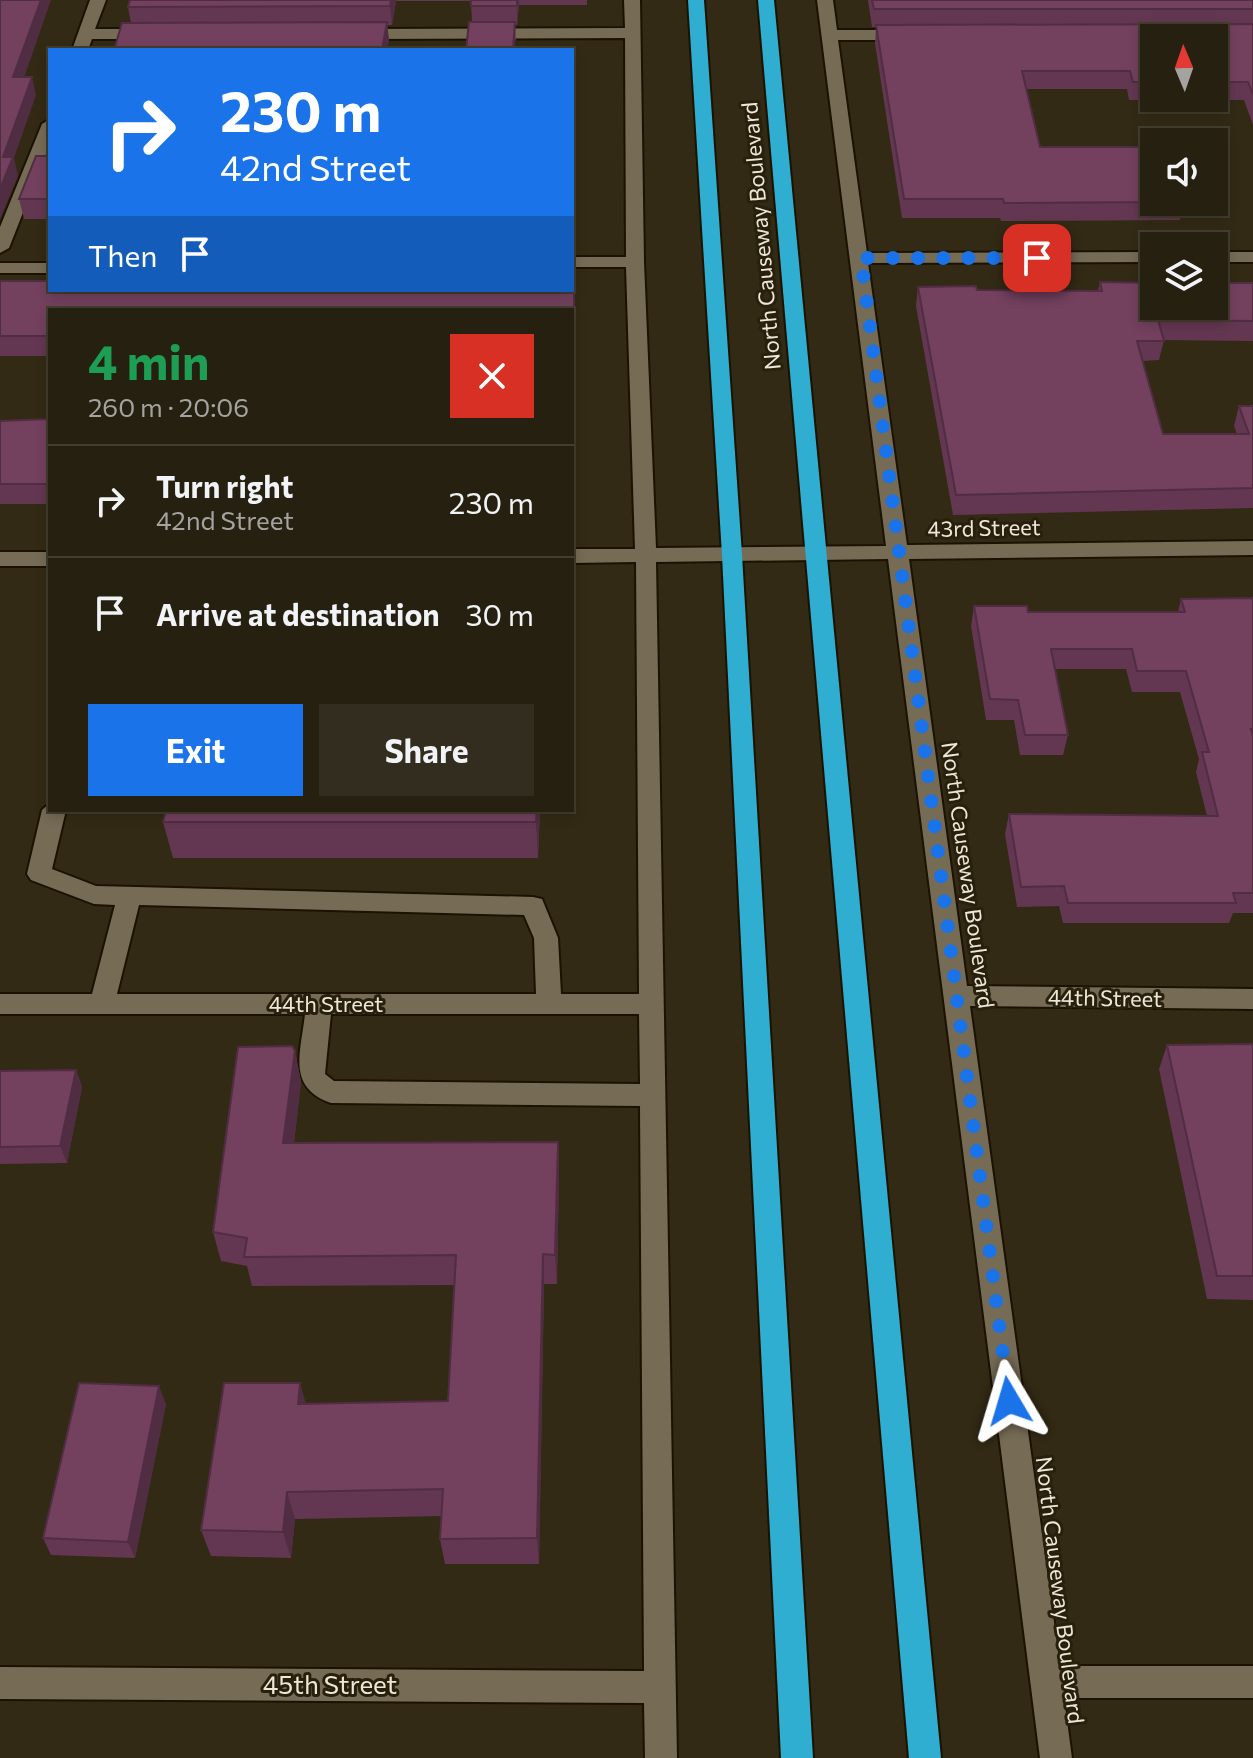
<!DOCTYPE html>
<html lang="en">
<head>
<meta charset="utf-8">
<style>
  :root { --surface:#262010; --page:#322d1e; --text:#f1f3f6; --muted:#a4a39f; --line:#423e30; --accent:#1a73e8 }
  body { margin:0; font-family:Commissioner,sans-serif; background:var(--page); color:var(--text); height:100vh; display:flex; flex-direction:column; font-size:30px; white-space:nowrap }
  * { box-sizing:border-box; margin:0 }
  p { font-size:26px; color:var(--muted) }
  .icon { flex:none; width:44px; height:44px; fill:none; stroke:currentColor; stroke-width:2; stroke-linecap:round; stroke-linejoin:round }
  .map { position:relative; flex:1; overflow:hidden }
  .details { position:absolute; left:48px; top:308px; width:526px; height:504px; display:flex; flex-direction:column; background:var(--surface); border-radius:0px; box-shadow:0 4px 12px #0003,0 0 0 2px var(--line) }
  .details>* { flex:none }
  .hud { position:absolute; left:48px; top:48px; width:526px; height:244px; border-radius:0px; box-shadow:0 4px 12px #0003,0 0 0 2px var(--line); background:#1a73e8; color:#fff; overflow:hidden }
  .needle { width:52px; rotate:358deg }
  .tools { position:absolute; left:1140px; top:24px; display:grid; gap:16px }
  .tools a { display:grid; place-items:center; width:88px; height:88px; border-radius:0px; background:var(--surface); box-shadow:0 4px 12px #0003,0 0 0 2px var(--line); font-size:40px }
  .pin { position:absolute; display:grid; place-items:center; width:68px; height:68px; color:#fff; margin:-34px; border-radius:16px; box-shadow:0 4px 12px #0006 }
  .me { position:absolute; width:88px; margin:-44px; rotate:353deg; stroke-linejoin:round; filter:drop-shadow(0 0 6px #0008) }
  .turn { display:flex; align-items:center; gap:28px; height:168px; padding:0 40px; font-size:36px }
  .turn .icon { width:104px; height:104px; stroke-width:2.5 }
  .turn b { display:block; font-size:56px; line-height:68px }
  .then { display:flex; align-items:center; height:76px; padding:0 40px; background:#0003; gap:16px; font-size:30px }
  .round { display:grid; place-items:center; flex:none; width:84px; height:84px; border-radius:0px; background:var(--page) }
  .head { display:flex; align-items:center; justify-content:space-between; height:136px; padding:0 40px }
  h1 { font-size:48px; font-weight:700; line-height:60px; color:#1e9e55 }
  .primary-button { display:flex; gap:16px; margin-top:auto; padding:16px 40px }
  .primary-button a { flex:1; height:92px; border-radius:0px; background:var(--accent); color:#fff; font-size:32px; font-weight:700; line-height:92px; text-align:center }
  .primary-button a+a { background:var(--page); color:var(--text) }
  ul { padding:0; list-style:none }
  li { display:flex; align-items:center; gap:24px; height:112px; padding:0 40px; border-top:2px solid var(--line) }
  li div { flex:1 }
  li b { display:block; font-size:30px }
  li em { font-style:normal }
  .map>svg:first-child { display:block }
  .lines { fill:none; stroke-linecap:round; stroke-linejoin:round }
  .minor-casing { stroke:#1b1201; stroke-width:4 }
  .highway-casing { stroke:#1b1201; stroke-width:4 }
  .minor { fill:#766b55; fill-rule:evenodd }
  .highway { fill:#2faed1; fill-rule:evenodd }
  .wall { fill:#633751; fill-rule:evenodd }
  .shaded-wall { fill:#502d42 }
  .building { fill:#73405e; stroke:#502d42; stroke-width:2 }
  .route { stroke:#1a73e8; stroke-width:14; stroke-dasharray:0 25.2 }
  .labels { text-anchor:middle; stroke-width:6; stroke-linejoin:round; paint-order:stroke }
  .street-label { font-size:22px; fill:#ede7da; stroke:#29200b }
  .near-street-label { font-size:26px; fill:#ede7da; stroke:#29200b }
</style>
</head>
<body>
<div class="map">
<svg width="1253" height="1758" viewBox="0 0 1253 1758">
  <rect width="100%" height="100%" fill="#332a15"/>
  <g class="lines">
    <defs>
      <g id="minor">
        <path d="M 90,0 L 106,0 L 95,29 L 150,29 L 158,34 L 150,39 L 92,39 L 88,50 L 72,50 Z"/>
        <path d="M 624,0 L 640,0 L 644,262 L 656,548 L 886,546 L 817,0 L 833,0 L 837,30 L 908,30 L 916,35 L 908,40 L 838,40 L 867,253 L 1154,252 L 1154,262 L 868,263 L 907,545 L 1253,541 L 1253,555 L 909,559 L 967,986 L 1253,989 L 1253,1009 L 970,1006 L 1060,1666 L 1253,1666 L 1253,1698 L 1064,1698 L 1072,1758 L 1040,1758 L 888,559 L 656,562 L 677,1758 L 645,1758 L 644,1703 L 0,1699 L 0,1667 L 644,1671 L 640,1106 L 331,1103 C 286,1087 301,1052 305,1014 L 0,1014 L 0,994 L 92,994 L 115,905 L 94,904 L 31,880 L 27,874 L 42,810 L 50,803 L 50,810 L 66,810 L 52,869 L 96,886 L 533,897 L 542,899 L 558,938 L 561,994 L 639,994 L 636,562 L 572,563 L 572,549 L 635,549 L 626,267 L 572,267 L 572,257 L 626,257 L 625,38 L 358,39 L 350,34 L 358,29 L 625,28 ZM 139,905 L 524,915 L 534,938 L 536,994 L 117,994 ZM 331,1014 L 639,1014 L 640,1084 L 334,1081 L 325,1074 Z"/>
        <path d="M 50,119 L 50,144 L 9,248 L 0,253 L 0,227 L 42,124 Z"/>
        <rect x="1214" y="252" width="39" height="10"/>
        <rect x="0" y="263" width="50" height="10"/>
        <rect x="0" y="552" width="50" height="14"/>
      </g>
      <g id="highway">
        <path d="M 688,0 L 704,0 L 742,555 L 813,1758 L 781,1758 L 722,555 Z"/>
        <path d="M 758,0 L 774,0 L 941,1758 L 909,1758 Z"/>
      </g>
    </defs>
    <use href="#minor" class="minor-casing"/>
    <use href="#highway" class="highway-casing"/>
    <use href="#minor" class="minor"/>
    <use href="#highway" class="highway"/>
  </g>
  <g class="wall">
    <path d="M 130,0 L 587,0 L 587,5 L 519,5 L 517,25 L 515,25 L 516,41 L 472,22 L 471,1 L 396,1 L 392,25 L 387,25 L 389,41 L 131,23 L 128,7 Z"/>
    <path d="M 868,0 L 1253,0 L 1253,125 L 1244,100 L 1129,100 L 1127,89 L 1026,89 L 1040,147 L 1154,202 L 1195,202 L 1191,216 L 1181,216 L 1180,220 L 1001,221 L 1000,218 L 902,218 L 875,43 L 876,27 L 872,27 ZM 1154,38 L 1214,38 L 1214,98 L 1154,98 Z"/>
    <path d="M 50,156 L 50,219 L 24,219 L 19,199 Z"/>
    <path d="M 574,279 L 575,343 L 572,343 L 572,310 L 50,310 L 50,356 L 0,356 L 0,281 L 572,290 Z"/>
    <path d="M 1100,282 L 1253,283 L 1253,341 L 1164,340 L 1159,360 L 1142,361 L 1163,434 L 1237,434 L 1234,426 L 1239,406 L 1253,406 L 1253,508 L 953,515 L 916,306 L 918,287 L 977,290 L 1098,291 Z"/>
    <path d="M 50,419 L 50,504 L 0,504 L 0,421 Z"/>
    <path d="M 1253,598 L 1253,913 L 1233,913 L 1229,923 L 1063,923 L 1059,906 L 1017,907 L 1005,834 L 1009,814 L 1207,816 L 1196,772 L 1199,759 L 1180,692 L 1132,692 L 1126,669 L 1055,669 L 1068,735 L 1063,755 L 1020,755 L 1014,720 L 986,720 L 971,626 L 974,606 L 1028,612 L 1178,612 L 1181,599 Z"/>
    <path d="M 540,810 L 538,858 L 173,858 L 163,822 Z"/>
    <path d="M 1253,1044 L 1253,1300 L 1207,1299 L 1159,1069 L 1167,1045 Z"/>
    <path d="M 295,1051 L 301,1082 L 294,1143 L 558,1142 L 559,1172 L 557,1284 L 544,1284 L 539,1564 L 445,1564 L 440,1539 L 442,1516 L 295,1519 L 291,1558 L 211,1556 L 201,1530 L 306,1404 L 448,1401 L 454,1285 L 252,1286 L 247,1266 L 221,1261 L 213,1232 Z"/>
    <path d="M 76,1070 L 82,1087 L 67,1163 L 0,1164 L 0,1071 Z"/>
    <path d="M 166,1404 L 135,1558 L 51,1555 L 43,1538 Z"/>
  </g>
  <g class="shaded-wall">
    <path d="M 41,0 L 51,0 L 18,95 L 13,77 Z"/>
    <path d="M 391,0 L 396,0 L 396,1 L 392,25 L 390,6 Z"/>
    <path d="M 517,0 L 519,0 L 519,5 L 517,25 Z"/>
    <path d="M 387,22 L 389,41 L 387,50 L 382,50 Z"/>
    <path d="M 515,22 L 515,50 L 513,50 Z"/>
    <path d="M 32,77 L 36,95 L 14,158 L 18,176 L 0,219 L 0,189 L 3,157 Z"/>
    <path d="M 537,810 L 540,810 L 538,858 L 536,822 Z"/>
    <path d="M 295,1051 L 301,1082 L 290,1174 L 283,1143 Z"/>
    <path d="M 76,1070 L 82,1087 L 67,1163 L 60,1146 Z"/>
    <path d="M 558,1142 L 559,1172 L 557,1284 L 555,1255 Z"/>
    <path d="M 543,1254 L 544,1284 L 539,1564 L 537,1538 Z"/>
    <path d="M 300,1383 L 308,1411 L 298,1404 Z"/>
    <path d="M 159,1386 L 166,1404 L 135,1558 L 128,1542 Z"/>
    <path d="M 287,1492 L 295,1519 L 291,1558 L 283,1532 Z"/>
  </g>
  <g class="building">
    <path d="M 0,0 L 41,0 L 13,77 L 32,77 L 3,157 L 13,157 L 0,189 Z"/>
    <path d="M 130,0 L 391,0 L 390,6 L 128,7 Z"/>
    <rect x="471" y="0" width="46" height="6"/>
    <path d="M 872,0 L 1253,0 L 1253,9 L 874,9 Z"/>
    <path d="M 387,22 L 382,50 L 114,50 L 122,23 Z"/>
    <path d="M 469,22 L 515,22 L 513,50 L 466,50 Z"/>
    <path d="M 1253,24 L 1253,95 L 1248,82 L 1214,82 L 1214,38 L 1154,38 L 1154,82 L 1133,82 L 1130,71 L 1022,71 L 1040,147 L 1154,147 L 1154,202 L 1004,203 L 1003,199 L 904,199 L 876,25 Z"/>
    <path d="M 36,156 L 50,156 L 50,199 L 19,199 Z"/>
    <path d="M 572,279 L 574,279 L 574,323 L 572,323 L 572,310 L 50,310 L 50,336 L 0,336 L 0,281 L 50,281 L 50,290 L 572,290 Z"/>
    <path d="M 1100,282 L 1154,283 L 1154,306 L 1214,306 L 1214,283 L 1253,283 L 1253,321 L 1158,320 L 1164,341 L 1137,341 L 1163,434 L 1249,434 L 1239,406 L 1253,406 L 1253,488 L 956,495 L 918,287 L 976,286 L 977,290 L 1102,291 Z"/>
    <path d="M 50,419 L 50,484 L 0,484 L 0,421 Z"/>
    <path d="M 1253,598 L 1253,729 L 1251,729 L 1253,736 L 1253,893 L 1233,893 L 1236,903 L 1068,903 L 1064,886 L 1021,887 L 1009,814 L 1218,816 L 1202,752 L 1209,752 L 1186,671 L 1137,671 L 1132,649 L 1051,649 L 1068,735 L 1025,735 L 1018,700 L 990,699 L 974,606 L 1027,606 L 1028,612 L 1185,612 L 1181,599 Z"/>
    <path d="M 166,810 L 537,810 L 536,822 L 163,822 Z"/>
    <path d="M 1253,1044 L 1253,1276 L 1217,1276 L 1167,1045 Z"/>
    <path d="M 292,1046 L 295,1051 L 283,1143 L 558,1142 L 555,1255 L 543,1254 L 537,1538 L 440,1539 L 443,1489 L 287,1492 L 283,1532 L 201,1530 L 224,1383 L 300,1383 L 298,1404 L 448,1401 L 456,1255 L 244,1257 L 247,1238 L 213,1232 L 238,1047 Z"/>
    <path d="M 76,1070 L 60,1146 L 0,1147 L 0,1071 Z"/>
    <path d="M 79,1383 L 159,1386 L 128,1542 L 43,1538 Z"/>
  </g>
  <g class="lines">
    <path class="route" d="M 1009,1401 L 861,258 L 1037,258"/>
  </g>
  <g class="labels">
    <g class="street-label">
      <text transform="translate(761 236) rotate(-95)" y="8">North Causeway Boulevard</text>
      <text transform="translate(984 528) rotate(-1)" y="8">43rd Street</text>
      <text transform="translate(968 875) rotate(82)" y="8">North Causeway Boulevard</text>
      <text transform="translate(1105 998) rotate(1)" y="8">44th Street</text>
      <text x="326" y="1012">44th Street</text>
      <text transform="translate(1060 1590) rotate(83)" y="8">North Causeway Boulevard</text>
    </g>
    <g class="near-street-label">
      <text x="330" y="1694">45th Street</text>
    </g>
  </g>
</svg>
<div class="tools">
<a><svg class="needle" viewBox="-14 -14 28 28"><path d="M0-13l5 13h-10z" fill="#e53935"/><path d="M0 13l5-13h-10z" fill="#a4a39f"/></svg></a>
<a><svg class="icon" aria-label="sound" viewBox="0 0 24 24"><path d="M4 9h4l5-4v14l-5-4H4zM17 9q2 3 0 6"/></svg></a>
<a><svg class="icon" aria-label="layers" viewBox="0 0 24 24"><path d="M12 4l9 5-9 5-9-5zM3 14l9 5 9-5"/></svg></a>
</div>
<div class="pin" style="left:1037px;top:258px;background:#d93025"><svg class="icon" aria-label="arrive" viewBox="0 0 24 24"><path d="M6 21V4h12l-3 4 3 4H6"/></svg></div>
<svg class="me" style="left:1009px;top:1401px" viewBox="-20 -20 40 40"><path d="M0-17L14 15 0 8-14 15z" fill="#1a73e8" stroke="#fff" stroke-width="4"/></svg>
<div class="hud">
<div class="turn"><svg class="icon" aria-label="right" viewBox="0 0 24 24"><path d="M7 20v-9h11M14 6l5 5-5 5"/></svg><div><b>230 m</b>42nd Street</div></div>
<div class="then">Then<svg class="icon" aria-label="arrive" viewBox="0 0 24 24"><path d="M6 21V4h12l-3 4 3 4H6"/></svg></div>
</div>
<section class="details">
<div class="head"><div><h1>4 min</h1><p>260 m · 20:06</p></div><a class="round" style="background:#d93025;color:#fff"><svg class="icon" aria-label="close" viewBox="0 0 24 24"><path d="M6 6l12 12M18 6L6 18"/></svg></a></div>
<ul>
<li><svg class="icon" aria-label="right" viewBox="0 0 24 24"><path d="M7 20v-9h11M14 6l5 5-5 5"/></svg><div><b>Turn right</b><p>42nd Street</p></div><em>230 m</em></li>
<li><svg class="icon" aria-label="arrive" viewBox="0 0 24 24"><path d="M6 21V4h12l-3 4 3 4H6"/></svg><div><b>Arrive at destination</b></div><em>30 m</em></li>
</ul>
<div class="primary-button"><a>Exit</a><a>Share</a></div>
</section>
</div>
</body>
</html>
